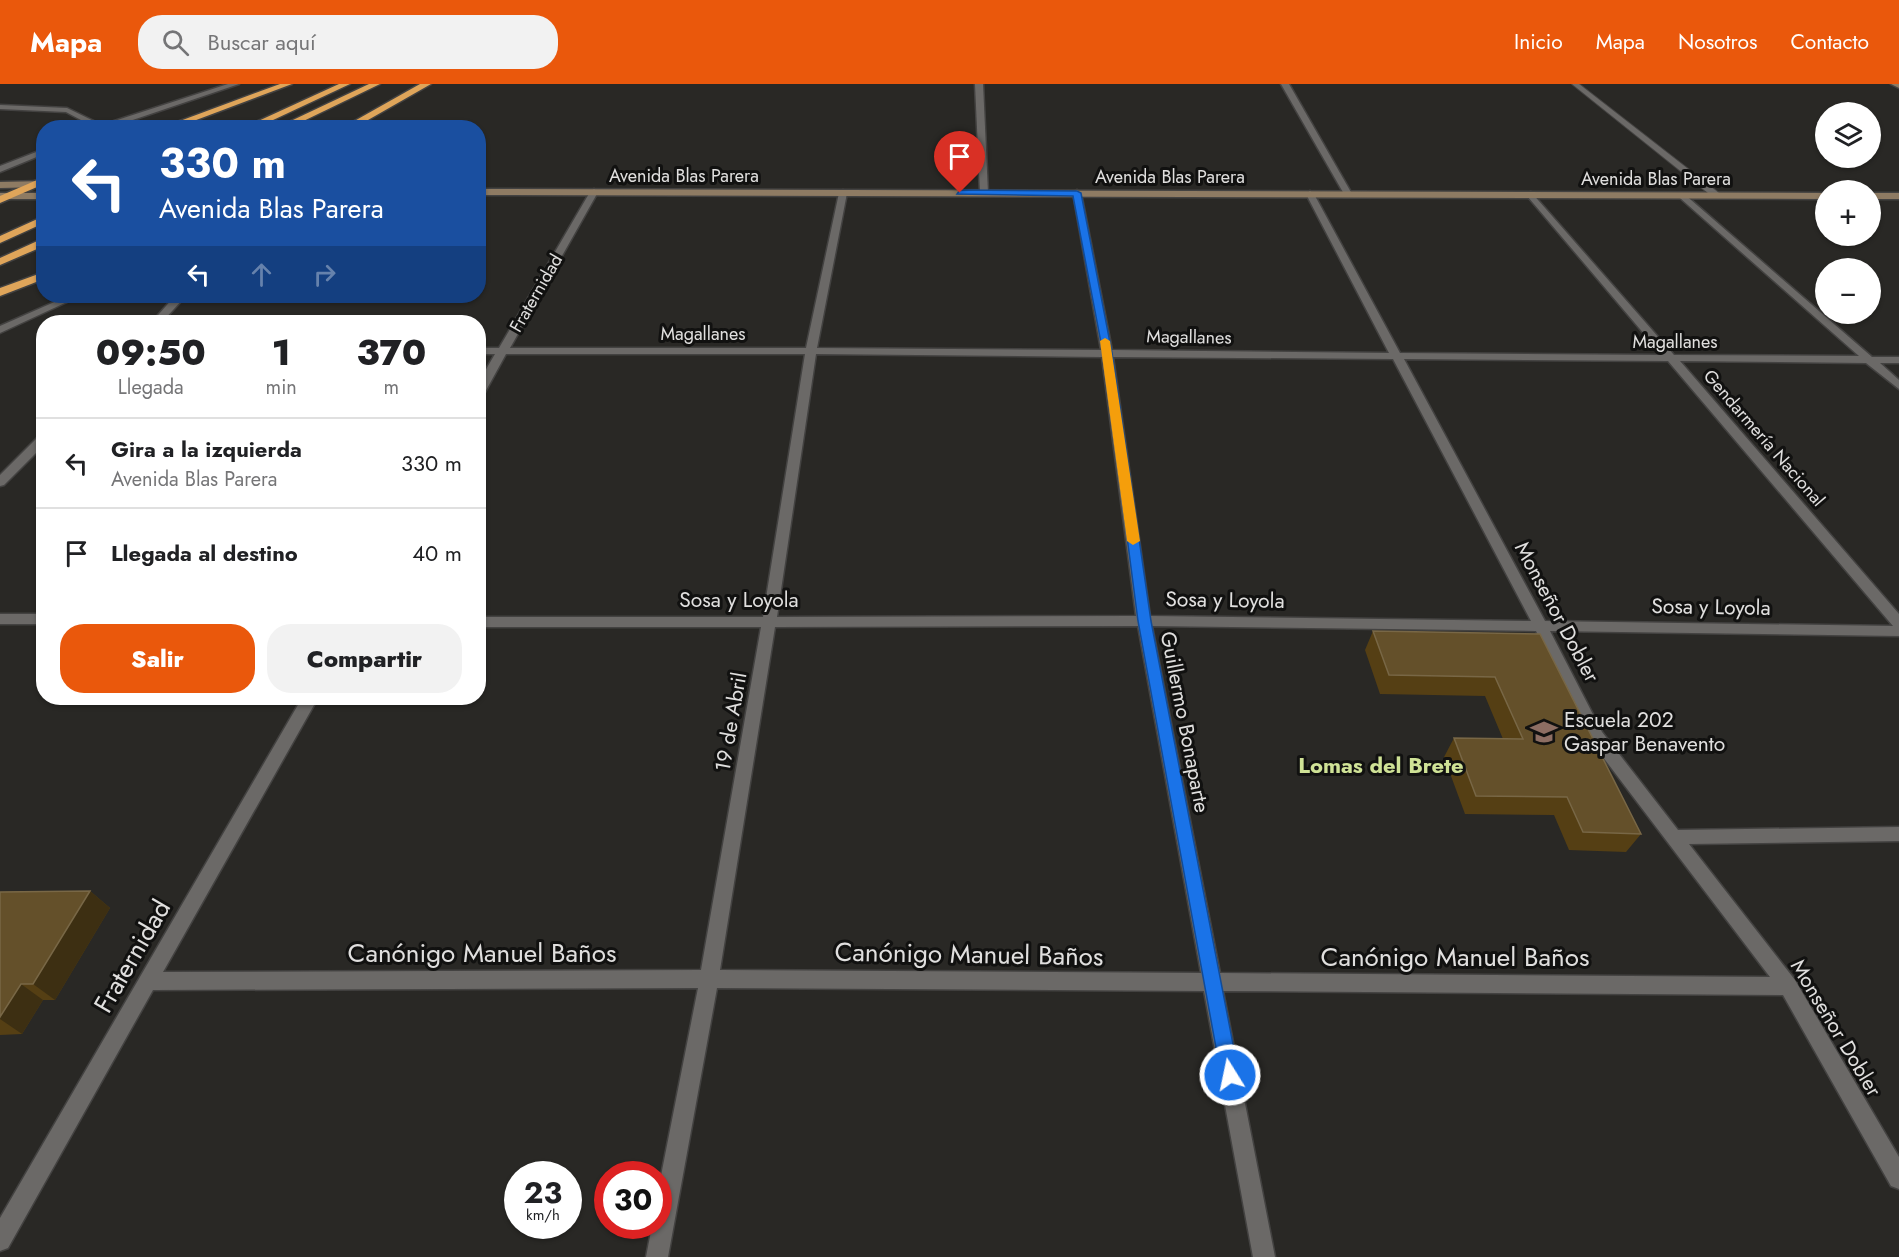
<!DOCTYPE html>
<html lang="es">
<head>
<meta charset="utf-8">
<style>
  :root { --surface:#fff; --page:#f2f2f2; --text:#202124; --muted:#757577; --line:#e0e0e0; --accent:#ea580c }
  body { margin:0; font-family:Jost,sans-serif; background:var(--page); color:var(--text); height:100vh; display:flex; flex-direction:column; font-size:22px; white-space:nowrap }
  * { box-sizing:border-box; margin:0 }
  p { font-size:20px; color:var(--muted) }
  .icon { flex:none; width:33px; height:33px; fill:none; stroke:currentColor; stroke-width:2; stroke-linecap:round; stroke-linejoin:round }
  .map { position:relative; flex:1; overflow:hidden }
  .panel { position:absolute; left:36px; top:231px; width:450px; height:390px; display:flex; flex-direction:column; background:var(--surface); border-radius:24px; box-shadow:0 2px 4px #0004 }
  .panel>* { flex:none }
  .guide { position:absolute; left:36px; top:36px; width:450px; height:183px; border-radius:24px; box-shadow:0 2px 4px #0004; background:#1a4fa0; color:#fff; overflow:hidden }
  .tools { position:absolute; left:1815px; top:18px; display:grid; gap:12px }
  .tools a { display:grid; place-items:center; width:66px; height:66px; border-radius:50%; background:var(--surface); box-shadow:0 2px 4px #0004; font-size:30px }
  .speed { position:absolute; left:504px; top:1077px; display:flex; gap:12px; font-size:30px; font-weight:700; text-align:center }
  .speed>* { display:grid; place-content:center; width:78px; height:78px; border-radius:50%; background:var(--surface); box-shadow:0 2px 4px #0004; line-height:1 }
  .speed small { font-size:15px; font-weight:400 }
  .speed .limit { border:9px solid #d22; background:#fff; color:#111 }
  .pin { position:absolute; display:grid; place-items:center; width:51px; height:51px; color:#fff; margin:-62px -26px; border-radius:50% 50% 50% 0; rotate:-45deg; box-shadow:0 0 6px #0007 }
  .pin .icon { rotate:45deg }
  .me { position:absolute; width:66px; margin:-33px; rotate:350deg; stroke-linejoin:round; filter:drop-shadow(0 0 4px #0008) }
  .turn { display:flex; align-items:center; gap:21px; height:126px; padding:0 24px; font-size:27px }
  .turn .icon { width:78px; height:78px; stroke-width:2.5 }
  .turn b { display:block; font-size:42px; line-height:51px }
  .lanes { display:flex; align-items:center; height:57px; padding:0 24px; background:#0003; justify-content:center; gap:30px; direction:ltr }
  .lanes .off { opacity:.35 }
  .eta { display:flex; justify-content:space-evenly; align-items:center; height:102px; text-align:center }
  .eta b { font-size:36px; font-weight:800; line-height:42px }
  .button { display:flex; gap:12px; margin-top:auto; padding:12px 24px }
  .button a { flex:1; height:69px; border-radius:24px; background:var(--accent); color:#fff; font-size:24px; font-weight:800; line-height:69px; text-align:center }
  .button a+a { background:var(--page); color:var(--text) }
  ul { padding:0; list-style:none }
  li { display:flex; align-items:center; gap:18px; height:90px; padding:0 24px; border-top:2px solid var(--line) }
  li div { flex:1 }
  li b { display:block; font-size:22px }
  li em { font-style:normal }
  header { display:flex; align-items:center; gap:36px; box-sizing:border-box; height:84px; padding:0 30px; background:var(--accent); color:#fff }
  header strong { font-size:28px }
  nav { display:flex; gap:33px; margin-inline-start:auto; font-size:21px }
  .search { width:420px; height:54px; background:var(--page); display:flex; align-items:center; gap:15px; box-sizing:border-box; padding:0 21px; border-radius:24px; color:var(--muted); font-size:22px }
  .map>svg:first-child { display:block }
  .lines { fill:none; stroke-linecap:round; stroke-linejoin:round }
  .lane-casing { stroke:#434241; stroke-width:2 }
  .street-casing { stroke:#434241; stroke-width:3 }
  .secondary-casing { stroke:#434241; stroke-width:3 }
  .highway-casing { stroke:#434241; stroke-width:3 }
  .lane { fill:#6b6967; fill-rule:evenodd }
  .street { fill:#6b6967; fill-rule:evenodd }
  .secondary { fill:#8e7b63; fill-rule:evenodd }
  .highway { fill:#dfa55a; fill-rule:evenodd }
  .wall { fill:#553f14 }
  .shaded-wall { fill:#3d2f12 }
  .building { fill:#64502a; stroke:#786746; stroke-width:1.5 }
  .route { fill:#1a73e8; stroke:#114b97; stroke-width:1.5 }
  .slow { fill:#f59e0b }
  .labels { text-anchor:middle; stroke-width:6; stroke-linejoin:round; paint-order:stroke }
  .far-street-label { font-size:18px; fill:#e0dfde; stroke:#111110 }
  .street-label { font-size:21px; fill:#e0dfde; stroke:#111110 }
  .poi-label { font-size:21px; fill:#e0dfde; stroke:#111110; text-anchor:start }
  .neighbourhood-label { font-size:22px; font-weight:bold; fill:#cfe296; stroke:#111110 }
  .near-street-label { font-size:26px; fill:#e0dfde; stroke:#111110 }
</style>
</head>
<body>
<header>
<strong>Mapa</strong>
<div class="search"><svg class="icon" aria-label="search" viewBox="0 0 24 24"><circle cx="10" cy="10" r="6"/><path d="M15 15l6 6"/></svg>Buscar aquí</div>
<nav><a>Inicio</a><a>Mapa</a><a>Nosotros</a><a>Contacto</a></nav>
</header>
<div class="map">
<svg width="1899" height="1173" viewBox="0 0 1899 1173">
  <rect width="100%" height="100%" fill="#292825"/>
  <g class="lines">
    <defs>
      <path id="lane" d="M 1572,0 L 1579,0 L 1719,109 L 1719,113 L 1713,113 Z"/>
      <g id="street">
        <path d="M 228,0 L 239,0 L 109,44 L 96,44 L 66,28 L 0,25 L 0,21 L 67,24 L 102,41 Z"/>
        <path d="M 975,0 L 983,0 L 988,109 L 984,112 L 980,109 Z"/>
        <path d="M 1281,0 L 1289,0 L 1352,110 L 1351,112 L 1344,110 Z"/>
        <path d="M 44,65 L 44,70 L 0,88 L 0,82 Z"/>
        <path d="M 594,105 L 598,108 L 510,264 L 806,264 L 839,109 L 843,106 L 847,109 L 817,264 L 1101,266 L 1073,109 L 1077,106 L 1081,109 L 1112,266 L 1389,269 L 1306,110 L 1310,107 L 1314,110 L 1400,269 L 1662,271 L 1528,113 L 1528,109 L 1531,108 L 1674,271 L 1859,272 L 1680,114 L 1679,112 L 1683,109 L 1872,273 L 1899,273 L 1899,279 L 1880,279 L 1899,296 L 1899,305 L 1866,279 L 1680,277 L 1899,530 L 1899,552 L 1550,547 L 1602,648 L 1678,746 L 1899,743 L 1899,757 L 1689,760 L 1795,896 L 1899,1073 L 1899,1105 L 1891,1102 L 1783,911 L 1223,907 L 1275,1173 L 1253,1173 L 1204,907 L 717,904 L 668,1173 L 646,1173 L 652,1142 L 658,1142 L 658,1107 L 698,904 L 153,906 L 8,1164 L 0,1167 L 0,1134 L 302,614 L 318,614 L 163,888 L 701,886 L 761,543 L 478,543 L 478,533 L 763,533 L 805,270 L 506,270 L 484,310 L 478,313 L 478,299 L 495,270 L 478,270 L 478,264 L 499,264 L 590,108 ZM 816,270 L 1102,273 L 1136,532 L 777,533 ZM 1113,273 L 1393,275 L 1531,537 L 1150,532 ZM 1404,275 L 1668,277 L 1893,542 L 1545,537 ZM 1138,542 L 1201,889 L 720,886 L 775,543 ZM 1152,542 L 1536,547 L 1590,656 L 1770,893 L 1220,889 Z"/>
        <path d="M 68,212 L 80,212 L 0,249 L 0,242 Z"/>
        <path d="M 172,212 L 182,212 L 184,214 L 162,238 L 152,238 L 173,214 Z"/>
        <path d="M 40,351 L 44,351 L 44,361 L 4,401 L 0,402 L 0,391 Z"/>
        <rect x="0" y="530" width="44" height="10"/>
      </g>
      <g id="secondary">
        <path d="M 1891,0 L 1899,0 L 1899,4 Z"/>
        <path d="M 44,97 L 44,103 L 0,104 L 0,98 Z"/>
        <path d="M 478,105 L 1826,109 L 1826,115 L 478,111 Z"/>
        <rect x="0" y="109" width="44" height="6"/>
        <rect x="1870" y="109" width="29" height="6"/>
      </g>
      <g id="highway">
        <path d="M 280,0 L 292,0 L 175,44 L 161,44 Z"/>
        <path d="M 339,0 L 350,0 L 256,44 L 243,44 Z"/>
        <path d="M 369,0 L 380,0 L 289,44 L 276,44 Z"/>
        <path d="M 420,0 L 431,0 L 354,44 L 342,44 Z"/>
        <path d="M 44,93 L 44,100 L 0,119 L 0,112 Z"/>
        <path d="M 44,132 L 44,139 L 0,159 L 0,152 Z"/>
        <path d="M 44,154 L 44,162 L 0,181 L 0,174 Z"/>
        <path d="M 44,188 L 44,195 L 0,212 L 0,204 Z"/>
      </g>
    </defs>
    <use href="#lane" class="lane-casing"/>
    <use href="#street" class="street-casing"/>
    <use href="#secondary" class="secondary-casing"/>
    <use href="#highway" class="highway-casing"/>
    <use href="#lane" class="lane"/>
    <use href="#street" class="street"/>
    <use href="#secondary" class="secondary"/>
    <use href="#highway" class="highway"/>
  </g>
  <g class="wall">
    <path d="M 1373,547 L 1540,550 L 1641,750 L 1626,768 L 1569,766 L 1554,731 L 1465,730 L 1444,673 L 1454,654 L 1503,655 L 1485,612 L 1380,610 L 1365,566 Z"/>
    <path d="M 90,807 L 110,824 L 55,916 L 43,916 L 22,950 L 0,951 L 0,808 Z"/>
  </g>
  <g class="shaded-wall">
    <path d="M 90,807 L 110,824 L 55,916 L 33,900 Z"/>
    <path d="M 21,900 L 43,916 L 22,950 L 0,935 L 0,933 Z"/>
  </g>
  <g class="building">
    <path d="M 1373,547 L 1540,550 L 1641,750 L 1583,748 L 1567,713 L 1476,712 L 1454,654 L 1523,655 L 1495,593 L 1389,591 Z"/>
    <path d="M 90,807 L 33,900 L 21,900 L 0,933 L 0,808 Z"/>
  </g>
  <path class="route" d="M 960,106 L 1077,107 L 1081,109 L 1112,269 L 1151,537 L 1239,991 L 1237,997 L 1230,1000 L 1223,997 L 1221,991 L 1138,537 L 1103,269 L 1073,112 L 957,110 Z"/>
  <path class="slow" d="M 1105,254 L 1110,257 L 1140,457 L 1133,461 L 1127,457 L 1100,257 Z"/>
  <defs>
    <symbol id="school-bare" viewBox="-9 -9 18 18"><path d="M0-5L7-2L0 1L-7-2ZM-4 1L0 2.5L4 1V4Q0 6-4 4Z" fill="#8d6e63" stroke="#111110" stroke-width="2.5" paint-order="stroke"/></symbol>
  </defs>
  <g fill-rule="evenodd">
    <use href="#school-bare" x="1525" y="629" width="38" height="38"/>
  </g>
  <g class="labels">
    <g class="far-street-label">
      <text x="684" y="98">Avenida Blas Parera</text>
      <text x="1170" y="99">Avenida Blas Parera</text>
      <text x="1656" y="101">Avenida Blas Parera</text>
      <text transform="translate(536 209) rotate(-60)" y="6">Fraternidad</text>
      <text x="703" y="256">Magallanes</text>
      <text transform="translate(1189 253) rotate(1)" y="6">Magallanes</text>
      <text x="1675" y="264">Magallanes</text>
      <text transform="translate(1764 354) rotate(49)" y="6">Gendarmería Nacional</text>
    </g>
    <g class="street-label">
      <text x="739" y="523">Sosa y Loyola</text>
      <text transform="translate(1225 516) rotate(1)" y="7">Sosa y Loyola</text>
      <text transform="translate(1711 523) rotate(1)" y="7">Sosa y Loyola</text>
      <text transform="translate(1557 528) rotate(62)" y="7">Monseñor Dobler</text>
      <text transform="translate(731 638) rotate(-80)" y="7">19 de Abril</text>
      <text transform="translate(1185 638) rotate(79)" y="7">Guillermo Bonaparte</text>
      <text transform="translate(1836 944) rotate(59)" y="7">Monseñor Dobler</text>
    </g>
    <g class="poi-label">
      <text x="1564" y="643">Escuela 202<tspan x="1564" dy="24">Gaspar Benavento</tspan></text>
    </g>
    <g class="neighbourhood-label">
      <text x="1381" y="689">Lomas del Brete</text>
    </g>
    <g class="near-street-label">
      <text x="482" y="878">Canónigo Manuel Baños</text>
      <text transform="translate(969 870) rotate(1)" y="9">Canónigo Manuel Baños</text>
      <text transform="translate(132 872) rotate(-60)" y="9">Fraternidad</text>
      <text x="1455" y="882">Canónigo Manuel Baños</text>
    </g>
  </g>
</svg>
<div class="tools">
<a><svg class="icon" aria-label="layers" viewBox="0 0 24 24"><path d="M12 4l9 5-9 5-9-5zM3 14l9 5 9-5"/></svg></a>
<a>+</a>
<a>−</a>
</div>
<div class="speed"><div>23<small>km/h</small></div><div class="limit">30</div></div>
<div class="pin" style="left:960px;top:109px;background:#d93025"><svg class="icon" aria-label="arrive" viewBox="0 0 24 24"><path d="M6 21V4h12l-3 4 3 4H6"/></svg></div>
<svg class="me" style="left:1230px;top:991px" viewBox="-20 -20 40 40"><circle r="17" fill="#1a73e8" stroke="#fff" stroke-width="3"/><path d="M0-11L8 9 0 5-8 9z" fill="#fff"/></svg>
<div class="guide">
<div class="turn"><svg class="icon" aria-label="left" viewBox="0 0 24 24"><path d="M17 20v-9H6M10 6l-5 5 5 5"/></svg><div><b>330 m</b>Avenida Blas Parera</div></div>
<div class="lanes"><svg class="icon" aria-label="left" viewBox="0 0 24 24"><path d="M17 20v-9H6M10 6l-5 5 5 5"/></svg><svg class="icon off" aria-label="ahead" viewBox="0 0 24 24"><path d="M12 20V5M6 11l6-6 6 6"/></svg><svg class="icon off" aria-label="right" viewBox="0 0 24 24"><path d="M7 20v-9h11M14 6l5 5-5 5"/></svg></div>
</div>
<section class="panel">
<div class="eta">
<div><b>09:50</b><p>Llegada</p></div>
<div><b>1</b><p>min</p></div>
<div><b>370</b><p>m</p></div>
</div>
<ul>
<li><svg class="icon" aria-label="left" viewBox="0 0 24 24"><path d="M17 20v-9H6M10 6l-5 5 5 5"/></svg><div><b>Gira a la izquierda</b><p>Avenida Blas Parera</p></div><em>330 m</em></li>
<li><svg class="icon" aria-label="arrive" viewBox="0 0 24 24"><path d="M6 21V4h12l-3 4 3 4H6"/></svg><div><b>Llegada al destino</b></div><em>40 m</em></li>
</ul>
<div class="button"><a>Salir</a><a>Compartir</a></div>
</section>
</div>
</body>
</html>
